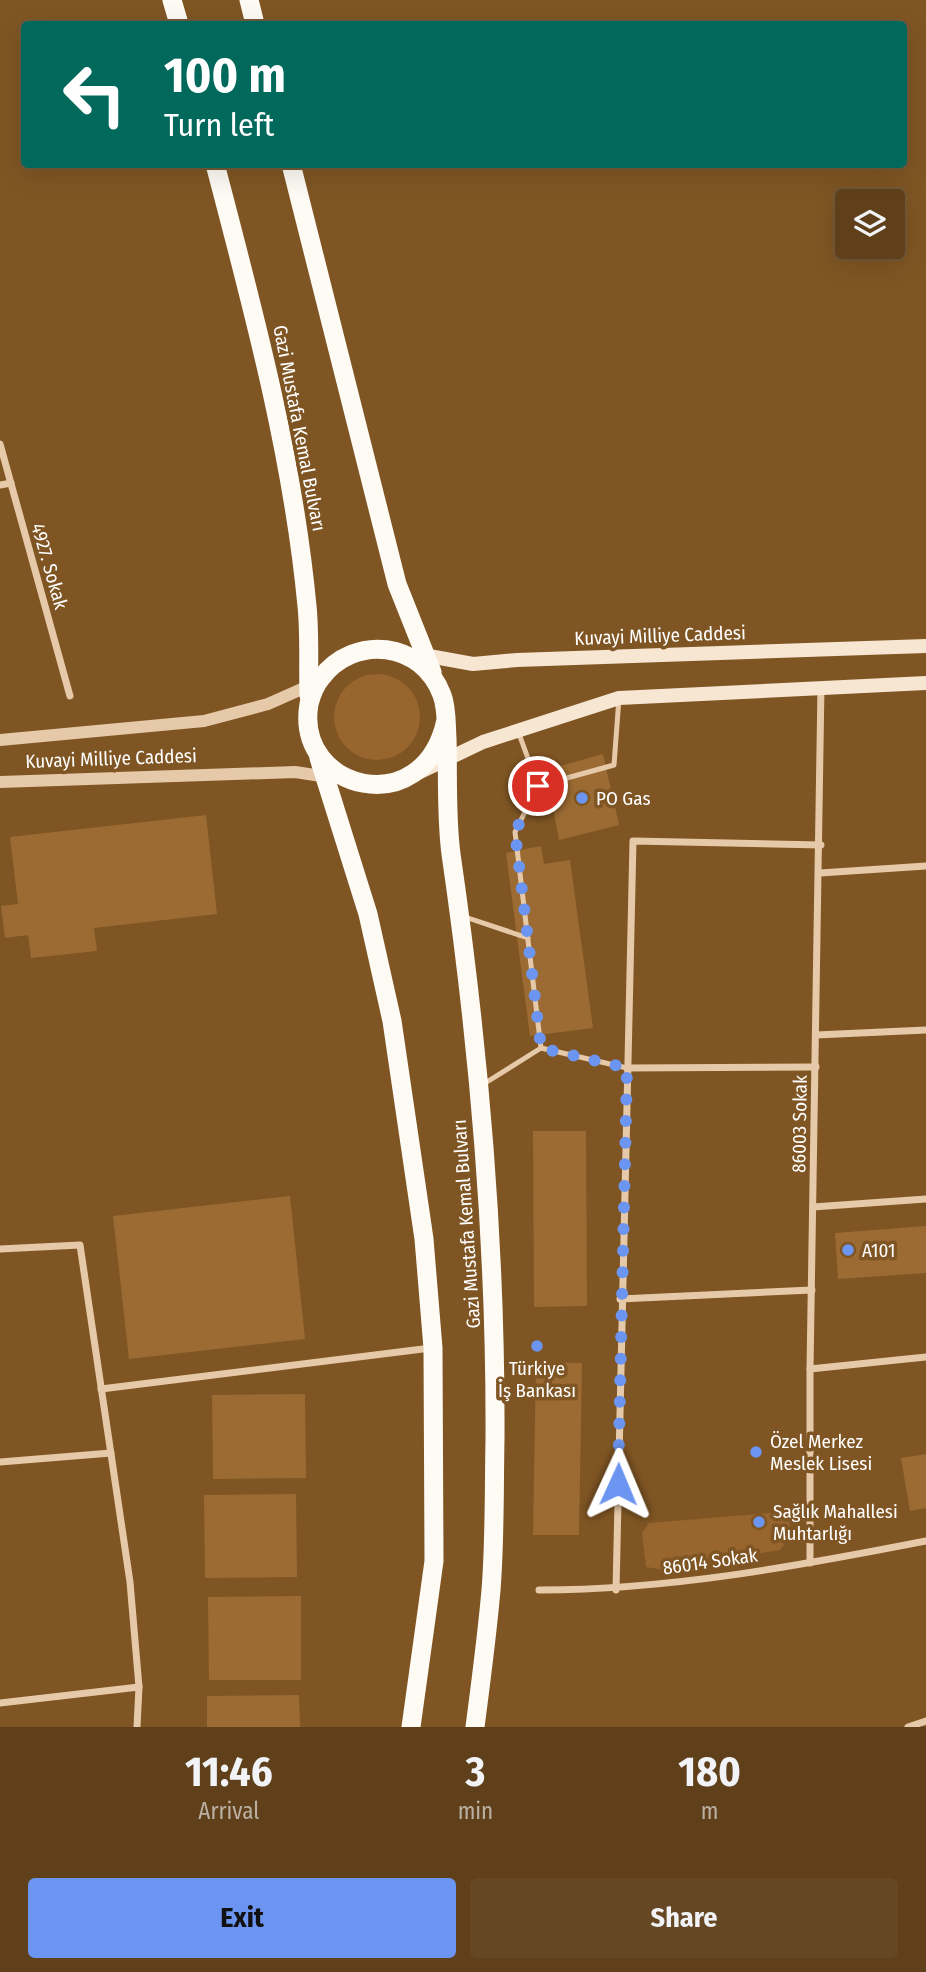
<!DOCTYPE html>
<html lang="en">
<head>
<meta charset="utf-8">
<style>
  :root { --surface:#5f401a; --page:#654723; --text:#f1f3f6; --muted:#baafa2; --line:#735939; --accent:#6c95f1 }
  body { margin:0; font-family:"Fira Sans Condensed",sans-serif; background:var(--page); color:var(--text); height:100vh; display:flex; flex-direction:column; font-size:26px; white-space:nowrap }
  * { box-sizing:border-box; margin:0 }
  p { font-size:23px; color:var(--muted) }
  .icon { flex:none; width:38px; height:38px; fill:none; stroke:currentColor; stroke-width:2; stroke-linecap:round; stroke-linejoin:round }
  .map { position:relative; height:1727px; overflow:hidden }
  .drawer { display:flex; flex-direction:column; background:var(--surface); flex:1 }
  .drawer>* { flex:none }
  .hud { position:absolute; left:21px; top:21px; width:886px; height:147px; border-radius:7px; box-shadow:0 7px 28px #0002,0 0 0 2px var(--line); background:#00695c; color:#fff; overflow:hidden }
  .buttons { position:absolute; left:835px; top:189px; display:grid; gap:14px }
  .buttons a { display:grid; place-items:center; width:70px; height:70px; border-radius:7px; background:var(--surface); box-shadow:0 7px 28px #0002,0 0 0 2px var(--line); font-size:35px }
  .pin { position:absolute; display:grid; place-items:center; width:60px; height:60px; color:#fff; margin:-30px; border:4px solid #fff; border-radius:50%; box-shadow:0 2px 7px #0007 }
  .me { position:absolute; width:77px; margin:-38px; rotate:1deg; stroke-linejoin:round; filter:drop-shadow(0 0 5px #0008) }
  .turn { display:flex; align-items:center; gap:24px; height:147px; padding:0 28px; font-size:32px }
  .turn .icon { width:91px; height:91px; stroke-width:2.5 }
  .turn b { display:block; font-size:49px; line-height:60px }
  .eta { display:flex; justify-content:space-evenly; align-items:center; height:119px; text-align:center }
  .eta b { font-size:42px; font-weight:700; line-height:49px }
  .button { display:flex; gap:14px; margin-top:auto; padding:14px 28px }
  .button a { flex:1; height:80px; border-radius:7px; background:var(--accent); color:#111; font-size:28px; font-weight:700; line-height:80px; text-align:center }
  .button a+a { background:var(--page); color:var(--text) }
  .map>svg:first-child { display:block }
  .green { fill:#97652d }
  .building { fill:#9c6b33 }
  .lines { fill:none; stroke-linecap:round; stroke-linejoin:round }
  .service { stroke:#e6c9a9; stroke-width:5 }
  .minor { stroke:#e6c9a9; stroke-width:7 }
  .tertiary { stroke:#e6c9a9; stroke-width:12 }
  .secondary { stroke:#f6e6d2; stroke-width:14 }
  .trunk { stroke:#fefaf4; stroke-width:19 }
  .route { stroke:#6c95f1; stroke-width:12; stroke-dasharray:0 21.6 }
  .poi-dot { fill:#6c95f1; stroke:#7f5523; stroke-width:2.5 }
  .labels { text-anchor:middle; stroke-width:7; stroke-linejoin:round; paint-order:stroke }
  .street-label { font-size:19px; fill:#fff; stroke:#7f5523 }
  .poi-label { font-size:19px; fill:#fff; stroke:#7f5523; text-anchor:start }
</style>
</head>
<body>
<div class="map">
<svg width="926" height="1727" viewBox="0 0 926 1727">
  <rect width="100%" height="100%" fill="#7f5523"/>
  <g class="green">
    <circle cx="377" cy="717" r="43"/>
    <path d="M 770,1513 L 790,1518 L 790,1537 L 780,1550 L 664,1570 L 646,1567 L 642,1533 L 649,1523 Z"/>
  </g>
  <g class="building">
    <path d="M 603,754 L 619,825 L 559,840 L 546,770 Z"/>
    <path d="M 206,815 L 217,914 L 94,928 L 97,951 L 31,958 L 28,935 L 5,938 L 1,906 L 18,904 L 10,837 Z"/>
    <path d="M 541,846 L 544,864 L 570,860 L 593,1028 L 530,1036 L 506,853 Z"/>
    <path d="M 533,1131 L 586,1131 L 587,1306 L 534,1307 Z"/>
    <path d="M 290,1196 L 305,1339 L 129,1359 L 113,1216 Z"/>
    <path d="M 926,1226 L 926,1273 L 838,1279 L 835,1233 Z"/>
    <path d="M 536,1362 L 582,1363 L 579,1535 L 533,1535 Z"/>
    <path d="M 305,1394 L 306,1478 L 213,1479 L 212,1395 Z"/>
    <path d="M 926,1454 L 926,1508 L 910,1511 L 901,1458 Z"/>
    <path d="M 296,1494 L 297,1577 L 205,1578 L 204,1495 Z"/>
    <path d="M 301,1596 L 301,1680 L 209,1680 L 208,1597 Z"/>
    <path d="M 299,1695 L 300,1727 L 207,1727 L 207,1696 Z"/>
  </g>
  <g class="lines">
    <g class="service">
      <path d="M 518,731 L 538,786 L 614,765 L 619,698"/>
      <path d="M 538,786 L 515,832 L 541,1048"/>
      <path d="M 465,917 L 528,938"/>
      <path d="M 482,1085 L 541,1048 L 627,1068"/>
    </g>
    <g class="minor">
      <path d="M 0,444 L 70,696"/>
      <path d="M 0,485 L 11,483"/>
      <path d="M 820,873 L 926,866"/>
      <path d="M 816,1035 L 926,1030"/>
      <path d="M 627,1068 L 816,1067"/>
      <path d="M 813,1207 L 926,1199"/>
      <path d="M 0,1249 L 80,1245 L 130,1582 L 139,1687 L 137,1727"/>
      <path d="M 620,1299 L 812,1290"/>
      <path d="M 810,1369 L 926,1357"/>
      <path d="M 101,1389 L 431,1348"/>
      <path d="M 0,1462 L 111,1453"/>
      <path d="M 810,1563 L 810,1369 L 821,686"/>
      <path d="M 539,1590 C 669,1590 798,1566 926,1541"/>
      <path d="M 616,1590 L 633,841 L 821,845"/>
      <path d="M 0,1703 L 139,1687"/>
      <path d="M 908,1727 L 926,1721"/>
    </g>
    <g class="tertiary">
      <path d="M 0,740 L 204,721 L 268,704 L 313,684"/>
      <path d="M 0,782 L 295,772 L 328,777"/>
    </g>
    <g class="secondary">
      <path d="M 418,654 L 473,664 L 517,660 L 926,646"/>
      <path d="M 418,773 L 483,742 L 619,698 L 926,683"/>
    </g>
    <g class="trunk">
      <path d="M 172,0 L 179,24"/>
      <path d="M 249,0 L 255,24"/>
      <path d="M 215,164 C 253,309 293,457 307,606 C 310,635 308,666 309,696"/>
      <path d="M 291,164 L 397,584 L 432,672"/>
      <path d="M 446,720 C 424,824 294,790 309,704 C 311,696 315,685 321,678 C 354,634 422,641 442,695 C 447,708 446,724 447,738 C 448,776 446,816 451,854 C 479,1047 496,1243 495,1438 C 494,1489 495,1540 491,1590 C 487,1636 481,1681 475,1727"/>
      <path d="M 319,758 L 368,914 L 392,1021 L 424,1239 L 433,1348 L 434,1561 L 411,1727"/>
    </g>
  </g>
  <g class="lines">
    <path class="route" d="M 538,786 L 515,832 L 541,1048 L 627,1068 L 618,1484"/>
  </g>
  <g class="poi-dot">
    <circle cx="582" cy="798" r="7"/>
    <circle cx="848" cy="1250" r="7"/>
    <circle cx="537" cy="1346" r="7"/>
    <circle cx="756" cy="1452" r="7"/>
    <circle cx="759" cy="1522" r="7"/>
  </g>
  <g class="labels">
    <g class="street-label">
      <text transform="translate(300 428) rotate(79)" y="7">Gazi Mustafa Kemal Bulvarı</text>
      <text transform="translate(50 566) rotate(74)" y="7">4927. Sokak</text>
      <text transform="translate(660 635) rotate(-2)" y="7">Kuvayi Milliye Caddesi</text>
      <text transform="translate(111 758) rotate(-2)" y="7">Kuvayi Milliye Caddesi</text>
      <text transform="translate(799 1124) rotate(-89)" y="7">86003 Sokak</text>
      <text transform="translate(466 1224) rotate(-94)" y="7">Gazi Mustafa Kemal Bulvarı</text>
      <text transform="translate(710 1561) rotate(-8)" y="7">86014 Sokak</text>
    </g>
    <g class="poi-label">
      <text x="596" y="805">PO Gas</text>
      <text x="862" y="1257">A101</text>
      <text x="537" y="1375" text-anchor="middle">Türkiye<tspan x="537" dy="22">İş Bankası</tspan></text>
      <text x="770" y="1448">Özel Merkez<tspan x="770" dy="22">Meslek Lisesi</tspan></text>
      <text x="773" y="1518">Sağlık Mahallesi<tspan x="773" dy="22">Muhtarlığı</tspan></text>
    </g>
  </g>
</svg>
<div class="buttons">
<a><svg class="icon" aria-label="layers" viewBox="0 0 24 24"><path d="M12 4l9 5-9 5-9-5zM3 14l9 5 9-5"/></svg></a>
</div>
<div class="pin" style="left:538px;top:786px;background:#d93025"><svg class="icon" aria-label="arrive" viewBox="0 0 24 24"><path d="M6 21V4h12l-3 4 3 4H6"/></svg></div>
<svg class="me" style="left:618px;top:1484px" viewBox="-20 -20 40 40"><path d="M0-17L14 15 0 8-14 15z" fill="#6c95f1" stroke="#fff" stroke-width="4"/></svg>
<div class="hud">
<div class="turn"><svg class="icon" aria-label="left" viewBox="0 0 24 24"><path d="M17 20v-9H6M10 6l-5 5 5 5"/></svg><div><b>100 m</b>Turn left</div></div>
</div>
</div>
<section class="drawer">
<div class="eta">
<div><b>11:46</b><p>Arrival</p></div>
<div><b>3</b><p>min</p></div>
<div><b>180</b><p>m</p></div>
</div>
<div class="button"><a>Exit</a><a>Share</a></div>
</section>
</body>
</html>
